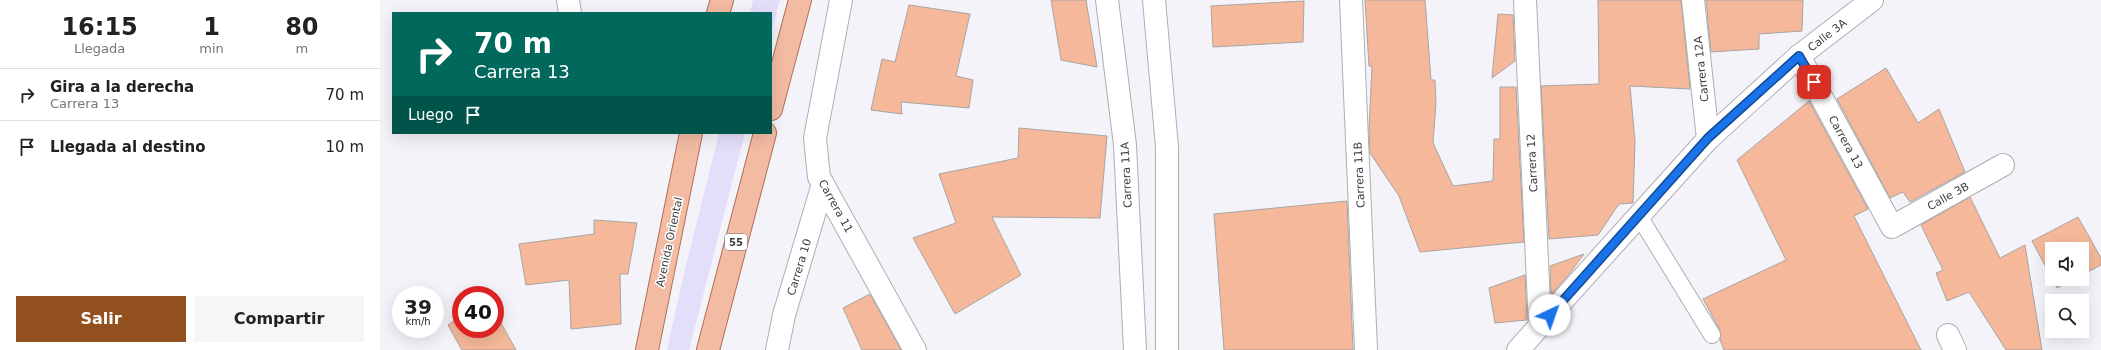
<!DOCTYPE html>
<html lang="es">
<head>
<meta charset="utf-8">
<style>
  :root { --surface:#fff; --page:#f6f6f6; --text:#222; --muted:#767676; --line:#e0e0e0; --accent:#92501e }
  body { margin:0; font-family:"DejaVu Sans",sans-serif; background:var(--page); color:var(--text); height:100vh; display:flex; flex-direction:column; font-size:15px; white-space:nowrap }
  * { box-sizing:border-box; margin:0 }
  p { font-size:13px; color:var(--muted) }
  .icon { flex:none; width:22px; height:22px; fill:none; stroke:currentColor; stroke-width:2; stroke-linecap:round; stroke-linejoin:round }
  .map { position:relative; flex:1; overflow:hidden }
  .details { display:flex; flex-direction:column; background:var(--surface); width:380px }
  .details>* { flex:none }
  .banner { position:absolute; left:12px; top:12px; width:380px; height:122px; border-radius:0px; box-shadow:0 4px 16px #0002; background:#00695c; color:#fff; overflow:hidden }
  .buttons { position:absolute; left:1665px; top:242px; display:grid; gap:8px }
  .buttons a { display:grid; place-items:center; width:44px; height:44px; border-radius:0px; background:var(--surface); box-shadow:0 4px 16px #0002; font-size:20px }
  .speed { position:absolute; left:12px; top:286px; display:flex; gap:8px; font-size:20px; font-weight:700; text-align:center }
  .speed>* { display:grid; place-content:center; width:52px; height:52px; border-radius:50%; background:var(--surface); box-shadow:0 4px 16px #0002; line-height:1 }
  .speed small { font-size:10px; font-weight:400 }
  .speed .limit { border:6px solid #d22; background:#fff; color:#111 }
  .pin { position:absolute; display:grid; place-items:center; width:34px; height:34px; color:#fff; margin:-17px; border-radius:8px; box-shadow:0 2px 6px #0006 }
  .me { position:absolute; width:44px; margin:-22px; rotate:42deg; stroke-linejoin:round; filter:drop-shadow(0 0 3px #0008) }
  .turn { display:flex; align-items:center; gap:14px; height:84px; padding:0 16px; font-size:18px }
  .turn .icon { width:52px; height:52px; stroke-width:2.5 }
  .turn b { display:block; font-size:28px; line-height:34px }
  .then { display:flex; align-items:center; height:38px; padding:0 16px; background:#0003; gap:8px; font-size:15px }
  .eta { display:flex; justify-content:space-evenly; align-items:center; height:68px; text-align:center }
  .eta b { font-size:24px; font-weight:700; line-height:28px }
  .cta { display:flex; gap:8px; margin-top:auto; padding:8px 16px }
  .cta a { flex:1; height:46px; border-radius:0px; background:var(--accent); color:#fff; font-size:16px; font-weight:700; line-height:46px; text-align:center }
  .cta a+a { background:var(--page); color:var(--text) }
  ul { padding:0; list-style:none }
  li { display:flex; align-items:center; gap:12px; height:52px; padding:0 16px; border-top:1px solid var(--line) }
  li div { flex:1 }
  li b { display:block; font-size:15px }
  li em { font-style:normal }
  main { display:flex; flex:1; min-height:0 }
  .map>svg:first-child { display:block }
  .green { fill:#e3dffb }
  .building { fill:#f5b89a; stroke:#a9a4a1 }
  .lines { fill:none; stroke-linecap:round; stroke-linejoin:round }
  .lane-casing { stroke:#aeaeb3; stroke-width:18 }
  .street-casing { stroke:#aeaeb3; stroke-width:24 }
  .secondary-casing { stroke:#aeaeb3; stroke-width:24 }
  .primary-casing { stroke:#ae7157; stroke-width:24 }
  .lane { stroke:#fff; stroke-width:16 }
  .street { stroke:#fff; stroke-width:22 }
  .secondary { stroke:#fff; stroke-width:22 }
  .primary { stroke:#f4bba3; stroke-width:22 }
  .route-casing { stroke:#114b97; stroke-width:10 }
  .route { stroke:#1a73e8; stroke-width:7 }
  .labels { text-anchor:middle; stroke-width:3; stroke-linejoin:round; paint-order:stroke }
  .shield { fill:#fff; stroke:#767678; stroke-width:1 }
  .shield-label { font-size:10px; font-weight:bold; fill:#3c3b3e }
  .street-label { font-size:11px; fill:#3c3b3e; stroke:#fff }
</style>
</head>
<body>
<main>
<section class="details">
<div class="eta">
<div><b>16:15</b><p>Llegada</p></div>
<div><b>1</b><p>min</p></div>
<div><b>80</b><p>m</p></div>
</div>
<ul>
<li><svg class="icon" aria-label="right" viewBox="0 0 24 24"><path d="M7 20v-9h11M14 6l5 5-5 5"/></svg><div><b>Gira a la derecha</b><p>Carrera 13</p></div><em>70 m</em></li>
<li><svg class="icon" aria-label="arrive" viewBox="0 0 24 24"><path d="M6 21V4h12l-3 4 3 4H6"/></svg><div><b>Llegada al destino</b></div><em>10 m</em></li>
</ul>
<div class="cta"><a>Salir</a><a>Compartir</a></div>
</section>
<div class="map">
<svg width="1721" height="350" viewBox="0 0 1721 350">
  <rect width="100%" height="100%" fill="#f4f3f9"/>
  <g class="green">
    <path d="M 373,0 L 400,0 L 391,33 L 391,13 L 370,13 Z"/>
    <path d="M 339,133 L 365,133 L 309,350 L 287,350 L 303,277 Z"/>
  </g>
  <g class="building">
    <path d="M 671,0 L 706,0 L 717,67 L 681,60 Z"/>
    <path d="M 985,0 L 1045,0 L 1051,80 L 1055,80 L 1056,103 L 1053,143 L 1073,186 L 1113,181 L 1114,139 L 1120,139 L 1120,87 L 1136,87 L 1144,242 L 1040,252 L 1019,196 L 990,153 L 989,129 L 992,66 L 989,66 Z"/>
    <path d="M 1218,0 L 1301,0 L 1310,89 L 1250,86 L 1255,141 L 1253,203 L 1239,204 L 1218,235 L 1169,239 L 1161,86 L 1219,84 Z"/>
    <path d="M 1326,0 L 1423,0 L 1422,31 L 1379,34 L 1379,49 L 1331,52 Z"/>
    <path d="M 924,1 L 923,42 L 833,47 L 831,6 Z"/>
    <path d="M 529,5 L 590,14 L 576,76 L 593,80 L 589,108 L 521,102 L 522,114 L 491,110 L 502,59 L 515,62 Z"/>
    <path d="M 1118,14 L 1133,15 L 1135,61 L 1112,78 Z"/>
    <path d="M 1506,68 L 1538,123 L 1559,109 L 1585,172 L 1530,202 L 1523,192 L 1510,198 L 1457,99 Z"/>
    <path d="M 1429,101 L 1488,209 L 1474,216 L 1541,350 L 1344,350 L 1340,340 L 1340,330 L 1323,299 L 1406,260 L 1357,160 Z"/>
    <path d="M 639,128 L 727,136 L 720,218 L 612,217 L 641,275 L 575,314 L 533,238 L 576,223 L 559,174 L 638,158 Z"/>
    <path d="M 1590,197 L 1620,258 L 1645,245 L 1662,350 L 1626,350 L 1589,292 L 1567,301 L 1556,273 L 1563,270 L 1541,225 Z"/>
    <path d="M 967,201 L 973,350 L 844,350 L 834,214 Z"/>
    <path d="M 1698,217 L 1721,258 L 1721,265 L 1702,275 L 1702,249 L 1672,249 L 1672,279 L 1694,279 L 1677,288 L 1652,241 Z"/>
    <path d="M 214,220 L 257,223 L 248,274 L 240,274 L 241,324 L 191,329 L 189,280 L 146,285 L 139,244 L 214,234 Z"/>
    <path d="M 1204,254 L 1190,273 L 1171,295 L 1170,266 Z"/>
    <path d="M 1145,275 L 1147,320 L 1115,323 L 1109,288 Z"/>
    <path d="M 490,294 L 521,350 L 482,350 L 463,308 Z"/>
    <path d="M 115,312 L 136,350 L 82,350 L 68,325 L 81,316 L 81,329 L 115,329 Z"/>
  </g>
  <g class="lines">
    <defs>
      <path id="lane" d="M 1259,216 L 1332,335"/>
      <g id="street">
        <path d="M 188,0 L 190,13"/>
        <path d="M 461,0 L 435,138 L 439,177 L 535,350"/>
        <path d="M 971,0 L 986,350"/>
        <path d="M 1145,0 L 1160,326"/>
        <path d="M 1313,0 L 1328,139"/>
        <path d="M 1419,56 L 1512,227 L 1623,165"/>
        <path d="M 1568,335 L 1575,350"/>
        <path d="M 397,350 L 404,315 L 443,184"/>
      </g>
      <g id="secondary">
        <path d="M 727,0 L 745,145 L 755,350"/>
        <path d="M 774,0 L 787,147 L 787,350"/>
        <path d="M 1138,350 L 1328,139 L 1419,56 L 1492,0"/>
      </g>
      <g id="primary">
        <path d="M 338,13 L 342,0"/>
        <path d="M 391,109 L 420,0"/>
        <path d="M 267,350 L 311,133"/>
        <path d="M 328,350 L 385,133"/>
      </g>
    </defs>
    <use href="#lane" class="lane-casing"/>
    <use href="#street" class="street-casing"/>
    <use href="#secondary" class="secondary-casing"/>
    <use href="#primary" class="primary-casing"/>
    <use href="#lane" class="lane"/>
    <use href="#street" class="street"/>
    <use href="#secondary" class="secondary"/>
    <use href="#primary" class="primary"/>
  </g>
  <g class="lines">
    <defs>
      <path id="route" d="M 1170,315 L 1328,138 L 1419,56 L 1434,82"/>
    </defs>
    <use href="#route" class="route-casing"/>
    <use href="#route" class="route"/>
  </g>
  <g class="labels">
    <rect class="shield" x="345" y="234" width="22" height="16" rx="3"/>
    <g class="shield-label">
      <text x="356" y="246">55</text>
    </g>
    <g class="street-label">
      <text transform="translate(1447 35) rotate(-38)" y="4">Calle 3A</text>
      <text transform="translate(1321 69) rotate(-96)" y="4">Carrera 12A</text>
      <text transform="translate(1466 142) rotate(61)" y="4">Carrera 13</text>
      <text transform="translate(1152 163) rotate(-93)" y="4">Carrera 12</text>
      <text transform="translate(746 175) rotate(-93)" y="4">Carrera 11A</text>
      <text transform="translate(979 175) rotate(-93)" y="4">Carrera 11B</text>
      <text transform="translate(1568 196) rotate(-29)" y="4">Calle 3B</text>
      <text transform="translate(456 206) rotate(61)" y="4">Carrera 11</text>
      <text transform="translate(289 242) rotate(-78)" y="4">Avenida Oriental</text>
      <text transform="translate(419 267) rotate(-73)" y="4">Carrera 10</text>
    </g>
  </g>
</svg>
<div class="buttons">
<a><svg class="icon" aria-label="sound" viewBox="0 0 24 24"><path d="M4 9h4l5-4v14l-5-4H4zM17 9q2 3 0 6"/></svg></a>
<a><svg class="icon" aria-label="search" viewBox="0 0 24 24"><circle cx="10" cy="10" r="6"/><path d="M15 15l6 6"/></svg></a>
</div>
<div class="speed"><div>39<small>km/h</small></div><div class="limit">40</div></div>
<div class="pin" style="left:1434px;top:82px;background:#d93025"><svg class="icon" aria-label="arrive" viewBox="0 0 24 24"><path d="M6 21V4h12l-3 4 3 4H6"/></svg></div>
<svg class="me" style="left:1170px;top:315px" viewBox="-20 -20 40 40"><circle r="19" fill="#fff"/><path d="M0-13L10 11 0 6-10 11z" fill="#1a73e8"/></svg>
<div class="banner">
<div class="turn"><svg class="icon" aria-label="right" viewBox="0 0 24 24"><path d="M7 20v-9h11M14 6l5 5-5 5"/></svg><div><b>70 m</b>Carrera 13</div></div>
<div class="then">Luego<svg class="icon" aria-label="arrive" viewBox="0 0 24 24"><path d="M6 21V4h12l-3 4 3 4H6"/></svg></div>
</div>
</div>
</main>
</body>
</html>
